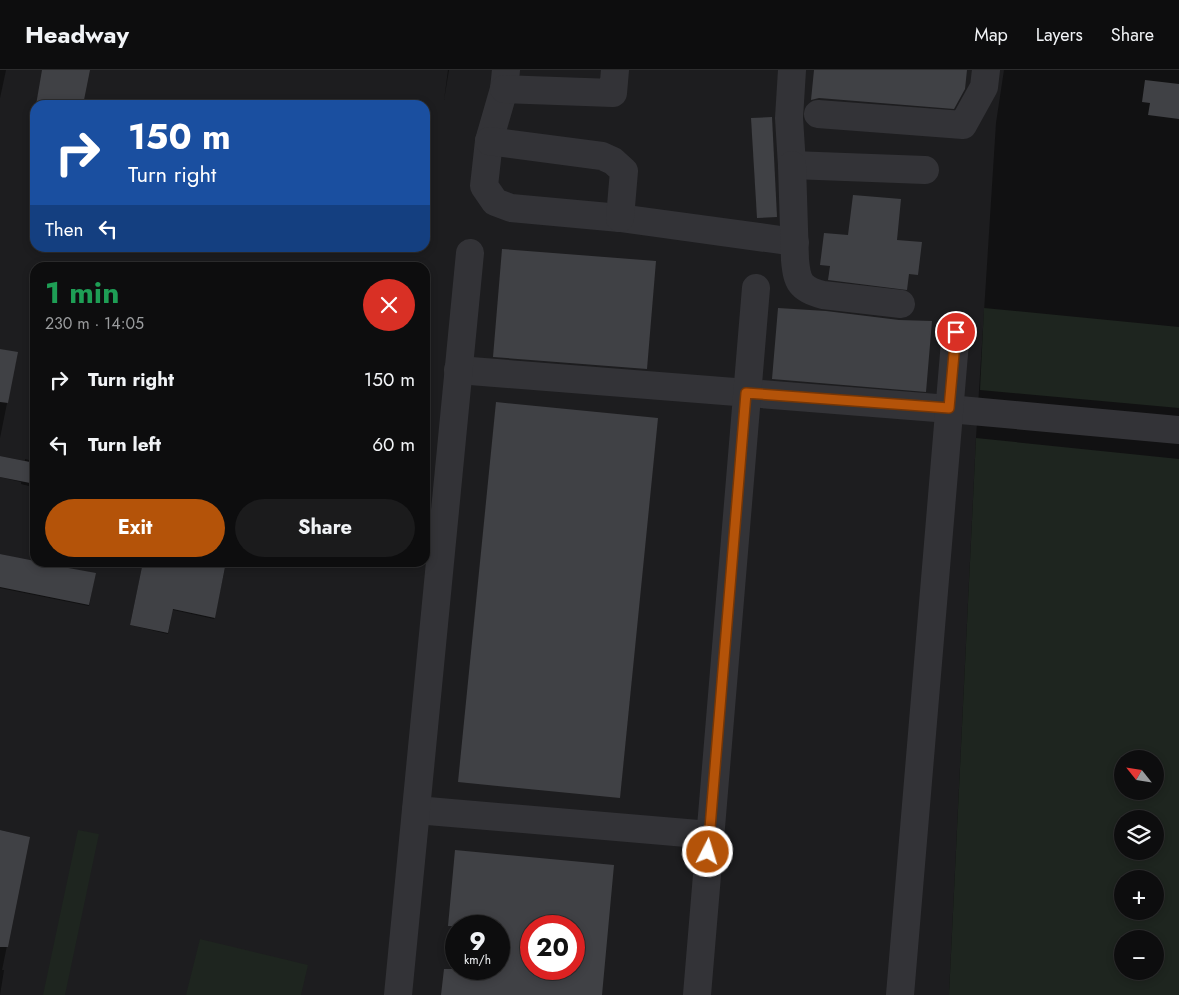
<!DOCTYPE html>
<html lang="en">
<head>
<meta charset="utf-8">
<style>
  :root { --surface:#0d0d0e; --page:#1b1b1c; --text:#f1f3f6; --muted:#9a9c9e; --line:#2d2d2e; --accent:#b45309 }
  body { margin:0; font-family:Jost,sans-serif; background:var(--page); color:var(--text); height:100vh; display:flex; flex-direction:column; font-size:19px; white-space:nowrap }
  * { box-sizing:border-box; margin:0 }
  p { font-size:16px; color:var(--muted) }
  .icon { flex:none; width:28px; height:28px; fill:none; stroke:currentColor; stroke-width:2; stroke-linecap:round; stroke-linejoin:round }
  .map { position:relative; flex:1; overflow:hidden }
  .panel { position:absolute; left:30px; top:192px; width:400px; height:305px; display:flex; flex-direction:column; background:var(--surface); border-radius:15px; box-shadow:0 2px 8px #0003,0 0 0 1px var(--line) }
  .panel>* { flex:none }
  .hud { position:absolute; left:30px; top:30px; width:400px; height:152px; border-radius:15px; box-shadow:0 2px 8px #0003,0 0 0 1px var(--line); background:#1a4fa0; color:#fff; overflow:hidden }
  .needle { width:32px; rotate:300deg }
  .fabs { position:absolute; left:1114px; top:680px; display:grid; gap:10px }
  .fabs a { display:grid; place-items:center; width:50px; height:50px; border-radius:50%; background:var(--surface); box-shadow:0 2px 8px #0003,0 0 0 1px var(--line); font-size:25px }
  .speed { position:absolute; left:445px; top:845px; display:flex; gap:10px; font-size:25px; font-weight:700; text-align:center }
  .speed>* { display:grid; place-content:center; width:65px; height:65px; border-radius:50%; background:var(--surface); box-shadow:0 2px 8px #0003,0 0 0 1px var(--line); line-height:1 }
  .speed small { font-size:12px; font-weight:400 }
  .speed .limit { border:8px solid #d22; background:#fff; color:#111 }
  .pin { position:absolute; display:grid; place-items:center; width:42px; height:42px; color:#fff; margin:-21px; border:2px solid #fff; border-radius:50%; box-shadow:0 1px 5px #0007 }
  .me { position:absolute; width:55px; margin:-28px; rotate:5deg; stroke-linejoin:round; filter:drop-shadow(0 0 4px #0008) }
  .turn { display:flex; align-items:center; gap:18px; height:105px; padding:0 15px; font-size:22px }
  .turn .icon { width:65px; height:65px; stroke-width:2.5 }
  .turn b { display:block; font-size:35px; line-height:42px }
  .then { display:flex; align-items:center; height:48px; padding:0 15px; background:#0003; gap:10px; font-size:19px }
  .round { display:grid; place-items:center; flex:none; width:52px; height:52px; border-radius:26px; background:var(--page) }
  .head { display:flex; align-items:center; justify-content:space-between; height:85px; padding:0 15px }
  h1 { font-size:30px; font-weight:700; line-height:38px; color:#1e9e55 }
  .button { display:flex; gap:10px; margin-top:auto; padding:10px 15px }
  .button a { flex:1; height:58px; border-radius:30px; background:var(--accent); color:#fff; font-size:20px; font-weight:700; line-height:58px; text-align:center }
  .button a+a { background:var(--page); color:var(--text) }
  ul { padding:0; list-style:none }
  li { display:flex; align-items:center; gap:15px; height:65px; padding:0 15px }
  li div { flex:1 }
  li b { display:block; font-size:19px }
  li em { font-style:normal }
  header { display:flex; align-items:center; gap:30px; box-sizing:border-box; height:70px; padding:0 25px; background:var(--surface); border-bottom:1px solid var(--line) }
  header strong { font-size:24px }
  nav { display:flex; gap:28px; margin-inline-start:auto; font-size:18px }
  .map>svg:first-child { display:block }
  .built { fill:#1d1d1f; fill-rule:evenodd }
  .green { fill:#1e251f; fill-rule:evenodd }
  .building { fill:#404145; fill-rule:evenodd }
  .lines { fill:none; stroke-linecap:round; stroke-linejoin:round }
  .minor { stroke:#333337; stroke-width:28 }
  .route-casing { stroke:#753606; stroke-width:12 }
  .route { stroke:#b45309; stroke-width:9 }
</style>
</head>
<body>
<header>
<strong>Headway</strong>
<nav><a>Map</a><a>Layers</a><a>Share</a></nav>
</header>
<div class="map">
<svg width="1179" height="925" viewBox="0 0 1179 925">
  <rect width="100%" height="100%" fill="#111112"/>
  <g class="built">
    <path d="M 6,0 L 448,0 L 444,30 L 449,0 L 1004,0 L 996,53 L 976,368 L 949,925 L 0,925 L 4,900 L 2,900 L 29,767 L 0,760 L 0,518 L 89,536 L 95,504 L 40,493 L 143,493 L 130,555 L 168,564 L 171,549 L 169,539 L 214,549 L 226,493 L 425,492 L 425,198 L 35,198 L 35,382 L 33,391 L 25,389 L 25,391 L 0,386 L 0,368 L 17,283 L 0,279 L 0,28 ZM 35,35 L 425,35 L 425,178 L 35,178 ZM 456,856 L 499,856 L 499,899 L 456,899 ZM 531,856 L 574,856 L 574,899 L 531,899 Z"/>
    <path d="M 0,407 L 21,412 L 21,414 L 29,416 L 30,414 L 35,415 L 35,492 L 0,484 Z"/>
  </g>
  <g class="green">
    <path d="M 984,238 L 1179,257 L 1179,338 L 980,320 Z"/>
    <path d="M 976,368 L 1179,389 L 1179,925 L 949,925 ZM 1122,689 L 1155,689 L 1155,721 L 1122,721 ZM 1122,749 L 1155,749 L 1155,781 L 1122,781 ZM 1122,809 L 1155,809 L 1155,841 L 1122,841 ZM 1122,869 L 1155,869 L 1155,901 L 1122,901 Z"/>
    <path d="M 78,760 L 99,764 L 65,925 L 43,925 Z"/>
    <path d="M 200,869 L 308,895 L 301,925 L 186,925 Z"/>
  </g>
  <g class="building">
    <path d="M 42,0 L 90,0 L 83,35 L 36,35 Z"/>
    <path d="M 814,0 L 967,0 L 965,19 L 954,39 L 819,28 L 811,30 Z"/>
    <path d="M 1145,10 L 1179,14 L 1179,49 L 1148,45 L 1150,33 L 1142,32 Z"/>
    <path d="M 772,47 L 777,147 L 757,148 L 751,48 Z"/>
    <path d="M 853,125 L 901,129 L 897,170 L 922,172 L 918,205 L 909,204 L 907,220 L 828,210 L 830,196 L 820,195 L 824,163 L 848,165 Z"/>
    <path d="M 502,179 L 656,191 L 647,299 L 493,287 Z"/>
    <path d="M 778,238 L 826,241 L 899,250 L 932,251 L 926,322 L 772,309 Z"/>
    <path d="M 0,279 L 18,282 L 8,333 L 0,332 Z"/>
    <path d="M 496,332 L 658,348 L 620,728 L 458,712 Z"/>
    <path d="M 0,386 L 35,393 L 35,414 L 0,407 Z"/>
    <path d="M 0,484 L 35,491 L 35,492 L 96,503 L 89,535 L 0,517 Z"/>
    <path d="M 143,492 L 226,492 L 215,548 L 173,539 L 168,563 L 130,555 Z"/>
    <path d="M 0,760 L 30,767 L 8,877 L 0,877 Z"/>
    <path d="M 455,780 L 614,795 L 602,925 L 441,925 L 444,899 L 499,899 L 499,856 L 448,856 ZM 531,856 L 574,856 L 574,899 L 531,899 Z"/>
  </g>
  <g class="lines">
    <g class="minor">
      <path d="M 506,0 L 504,19 L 489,71 L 484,116 L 495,132 L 511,138 L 620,148 L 795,172"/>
      <path d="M 792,0 L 789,48 L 792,95 L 925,100"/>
      <path d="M 504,19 L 613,23 L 615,0"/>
      <path d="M 818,44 L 963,55 L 984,17 L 986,0"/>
      <path d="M 489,71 L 602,86 L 613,91 L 624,101 L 620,148"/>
      <path d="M 792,95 L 795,190 C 797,212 800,219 823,225 L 901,234"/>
      <path d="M 458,300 L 949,339 L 1179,360"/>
      <path d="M 416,740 L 710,765"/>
      <path d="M 398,925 L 470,183"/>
      <path d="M 697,925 L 756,218"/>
      <path d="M 900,925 L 956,260"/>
    </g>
  </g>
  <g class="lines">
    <defs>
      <path id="route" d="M 708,782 L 746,323 L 949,338 L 956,262"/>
    </defs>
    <use href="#route" class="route-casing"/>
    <use href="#route" class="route"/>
  </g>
</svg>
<div class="fabs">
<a><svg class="needle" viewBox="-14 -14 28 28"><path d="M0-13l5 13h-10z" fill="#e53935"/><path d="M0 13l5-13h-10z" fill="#9a9c9e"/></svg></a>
<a><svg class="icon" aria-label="layers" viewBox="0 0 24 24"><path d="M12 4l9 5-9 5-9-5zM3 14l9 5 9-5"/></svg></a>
<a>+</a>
<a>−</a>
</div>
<div class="speed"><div>9<small>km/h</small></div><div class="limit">20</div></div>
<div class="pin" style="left:956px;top:262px;background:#d93025"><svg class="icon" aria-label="arrive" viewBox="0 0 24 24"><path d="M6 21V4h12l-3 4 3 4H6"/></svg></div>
<svg class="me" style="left:708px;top:782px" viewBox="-20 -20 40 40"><circle r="17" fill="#b45309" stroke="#fff" stroke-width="3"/><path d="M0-11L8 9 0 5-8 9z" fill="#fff"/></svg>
<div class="hud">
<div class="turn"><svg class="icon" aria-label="right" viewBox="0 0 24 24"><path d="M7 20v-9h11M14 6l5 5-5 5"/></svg><div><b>150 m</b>Turn right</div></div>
<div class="then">Then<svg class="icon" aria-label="left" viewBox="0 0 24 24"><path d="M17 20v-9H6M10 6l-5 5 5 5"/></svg></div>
</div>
<section class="panel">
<div class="head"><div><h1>1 min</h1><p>230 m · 14:05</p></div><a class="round" style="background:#d93025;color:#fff"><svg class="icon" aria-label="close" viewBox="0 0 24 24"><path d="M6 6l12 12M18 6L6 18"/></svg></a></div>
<ul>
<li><svg class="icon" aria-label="right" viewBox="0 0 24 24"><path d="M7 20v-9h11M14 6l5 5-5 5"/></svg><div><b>Turn right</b></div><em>150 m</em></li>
<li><svg class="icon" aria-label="left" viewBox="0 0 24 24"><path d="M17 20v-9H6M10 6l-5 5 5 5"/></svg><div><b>Turn left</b></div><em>60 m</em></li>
</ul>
<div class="button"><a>Exit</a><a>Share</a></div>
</section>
</div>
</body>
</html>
